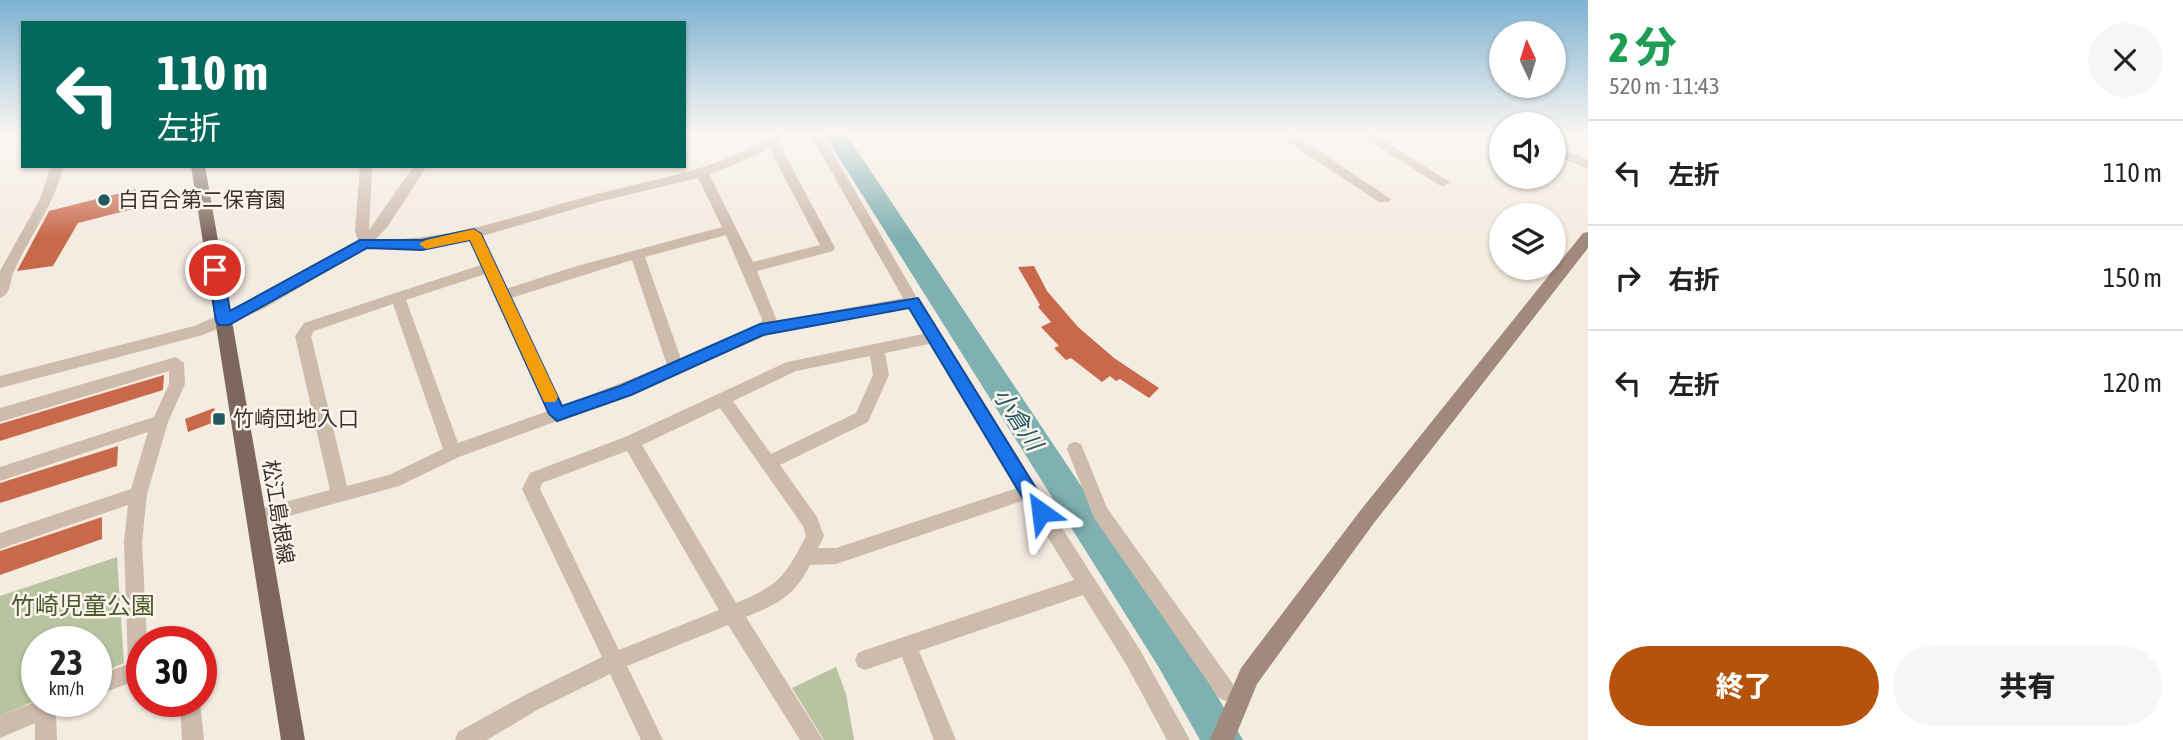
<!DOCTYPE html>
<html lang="ja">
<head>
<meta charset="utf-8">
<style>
  :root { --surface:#fff; --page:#f6f6f6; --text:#222; --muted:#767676; --line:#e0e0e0; --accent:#b45309 }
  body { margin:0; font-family:"Asap Condensed","Noto Sans JP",sans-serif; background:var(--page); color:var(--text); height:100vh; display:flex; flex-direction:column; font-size:26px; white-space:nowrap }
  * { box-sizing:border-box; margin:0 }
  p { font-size:23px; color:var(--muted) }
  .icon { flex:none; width:38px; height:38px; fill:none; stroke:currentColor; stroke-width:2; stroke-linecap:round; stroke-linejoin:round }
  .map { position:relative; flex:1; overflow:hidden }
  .drawer { display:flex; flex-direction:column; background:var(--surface); width:595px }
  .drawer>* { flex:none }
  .top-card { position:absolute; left:21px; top:21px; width:665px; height:147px; border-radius:0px; box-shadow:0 2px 5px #0004; background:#00695c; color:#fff; overflow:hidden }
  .needle { width:46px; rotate:356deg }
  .controls { position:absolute; left:1489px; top:21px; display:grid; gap:14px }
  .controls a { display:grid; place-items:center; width:77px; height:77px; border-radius:50%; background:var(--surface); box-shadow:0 2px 5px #0004; font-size:35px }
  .speed { position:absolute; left:21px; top:626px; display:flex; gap:14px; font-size:35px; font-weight:700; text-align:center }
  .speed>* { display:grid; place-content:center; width:91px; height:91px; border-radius:50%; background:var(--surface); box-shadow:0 2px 5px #0004; line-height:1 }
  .speed small { font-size:18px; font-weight:400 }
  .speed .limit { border:10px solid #d22; background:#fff; color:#111 }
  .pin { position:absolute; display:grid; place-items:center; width:60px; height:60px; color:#fff; margin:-30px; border:4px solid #fff; border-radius:50%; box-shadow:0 2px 7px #0007 }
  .me { position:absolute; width:77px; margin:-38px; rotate:329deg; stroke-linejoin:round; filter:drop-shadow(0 0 5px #0008) }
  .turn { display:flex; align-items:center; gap:24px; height:147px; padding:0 21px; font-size:32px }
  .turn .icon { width:91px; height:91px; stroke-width:2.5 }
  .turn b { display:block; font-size:49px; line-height:60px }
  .round { display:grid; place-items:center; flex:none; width:74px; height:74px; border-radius:37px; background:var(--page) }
  .head { display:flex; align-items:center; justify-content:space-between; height:119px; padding:0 21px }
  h1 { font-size:42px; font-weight:800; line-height:52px; color:#1e9e55 }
  .button { display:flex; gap:14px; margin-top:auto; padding:14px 21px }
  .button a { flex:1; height:80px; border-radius:42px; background:var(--accent); color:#fff; font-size:28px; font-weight:800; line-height:80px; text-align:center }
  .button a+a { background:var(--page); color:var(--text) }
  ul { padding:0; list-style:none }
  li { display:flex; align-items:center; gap:21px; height:105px; padding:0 21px; border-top:2px solid var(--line) }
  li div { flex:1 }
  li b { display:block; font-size:26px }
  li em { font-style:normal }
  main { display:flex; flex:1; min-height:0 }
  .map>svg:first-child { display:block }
  .green { fill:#b8c4a0 }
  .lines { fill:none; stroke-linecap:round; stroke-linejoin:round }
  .river { fill:#7fb0b2; fill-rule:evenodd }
  .building { fill:#c8694b }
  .street { fill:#cdbbac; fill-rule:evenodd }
  .secondary { fill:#a18a7d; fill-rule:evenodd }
  .primary { fill:#7d675c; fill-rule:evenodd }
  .route { fill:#1a73e8; stroke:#114b97; stroke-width:2 }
  .slow { fill:#f59e0b }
  .poi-dot { fill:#1f5a5e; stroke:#fbf5ee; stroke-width:2.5 }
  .labels { text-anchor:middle; stroke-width:5; stroke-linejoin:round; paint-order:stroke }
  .poi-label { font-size:21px; fill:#3b302b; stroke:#fbf5ee; text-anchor:start }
  .street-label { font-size:21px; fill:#3b302b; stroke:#fbf5ee }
  .water-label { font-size:23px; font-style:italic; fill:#1f5a5e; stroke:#fbf5ee }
  .near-park-label { font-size:24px; fill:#4a5a2e; stroke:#fbf5ee }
</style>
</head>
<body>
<main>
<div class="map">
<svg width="1588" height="740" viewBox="0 0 1588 740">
  <rect width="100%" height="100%" fill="#f4ebe1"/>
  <g class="green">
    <path d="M 117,557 L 124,663 L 96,675 L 96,642 L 37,642 L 37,700 L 0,716 L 0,596 Z"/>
    <path d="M 836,667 L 846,694 L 854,740 L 824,740 L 792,688 Z"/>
  </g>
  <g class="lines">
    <path class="river" d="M 824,134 L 846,134 L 1184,640 L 1243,740 L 1200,740 L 1158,666 Z"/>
  </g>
  <g class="building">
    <path d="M 136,189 L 137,208 L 78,223 L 53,266 L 17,271 L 49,211 Z"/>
    <path d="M 1034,266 L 1047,291 L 1078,327 L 1114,358 L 1159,388 L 1149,398 L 1120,379 L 1116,381 L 1110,376 L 1102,382 L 1071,358 L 1066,360 L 1054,348 L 1059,346 L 1041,327 L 1051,322 L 1038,307 L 1040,305 L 1018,267 Z"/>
    <path d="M 164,375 L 163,390 L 0,441 L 0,424 Z"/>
    <path d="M 214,408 L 217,421 L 188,432 L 185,419 Z"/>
    <path d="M 118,446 L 117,466 L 0,503 L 0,483 Z"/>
    <path d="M 102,517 L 102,539 L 0,575 L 0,551 Z"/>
  </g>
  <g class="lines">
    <g class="street">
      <path d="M 774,134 L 788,134 L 778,142 L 835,248 L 833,251 L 757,271 L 777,321 L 903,298 L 810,134 L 822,134 L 938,334 L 1140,650 L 1190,740 L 1167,740 L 1126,664 L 1083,595 L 919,651 L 956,740 L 934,740 L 902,657 L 865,670 L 858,667 L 855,660 L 858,653 L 865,650 L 1074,580 L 1025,500 L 836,564 L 810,565 C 794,597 777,604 746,617 L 823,740 L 800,740 L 728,625 L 627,666 L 663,740 L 641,740 L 610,674 L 537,710 L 487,740 L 455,740 L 458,732 L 523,696 L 602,657 L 522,489 L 530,473 L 625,437 L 787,362 L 923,334 L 908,307 L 772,333 L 631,394 L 459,457 L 399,486 L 256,525 L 250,523 L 247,517 L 250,511 L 330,490 L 295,336 L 304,323 L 481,265 L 469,239 L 425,247 L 367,248 L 265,308 L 203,335 L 0,388 L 0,376 L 194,326 L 255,300 L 358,241 L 355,231 L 360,166 L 372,166 L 369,230 L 414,166 L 427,166 L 388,226 L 376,239 C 449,242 517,215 586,197 C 651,179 717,172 774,134 ZM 769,148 L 820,245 L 753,262 L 709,174 L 744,161 ZM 698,178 L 722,227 L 577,266 L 506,289 L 482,236 L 598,202 ZM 726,235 L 762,319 L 761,325 L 681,359 L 645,257 ZM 632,260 L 667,365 L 562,406 L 511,298 ZM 485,274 L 548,411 L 458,443 L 406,300 ZM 393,304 L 443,449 L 389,475 L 347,486 L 311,336 L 314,331 ZM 929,344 L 1017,488 L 836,548 L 818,548 L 824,536 L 817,517 L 780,465 L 868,422 L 889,375 L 885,353 ZM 870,356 L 873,375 L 856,413 L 771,454 L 733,401 L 796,371 ZM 720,408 L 803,526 L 806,536 C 785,576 780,585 736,603 L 642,445 ZM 627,451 L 719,610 L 619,650 L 540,489 L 542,483 Z"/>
      <path d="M 1287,134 L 1293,134 L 1391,199 L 1389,202 L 1379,202 L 1285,140 L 1283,137 Z"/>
      <path d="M 1359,134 L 1373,134 L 1450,182 L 1444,186 L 1439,185 Z"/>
      <path d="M 1554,146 L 1588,160 L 1588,169 L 1554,155 Z"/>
      <path d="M 51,166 L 63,166 C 55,205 30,235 14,271 C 10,280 11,295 0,298 L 0,271 L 40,199 Z"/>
      <path d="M 176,357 L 184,363 L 185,384 L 168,422 L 147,494 L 142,542 L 147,642 L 142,642 L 142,678 L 96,696 L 96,676 L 128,664 L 124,542 L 128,505 L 0,549 L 0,533 L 131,489 L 148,432 L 0,481 L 0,467 L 154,417 L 169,384 L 169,371 L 0,422 L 0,408 Z"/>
      <path d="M 1075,442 L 1081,444 L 1083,449 L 1107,508 L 1233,684 L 1236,691 L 1233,698 L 1226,701 L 1219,698 L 1094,518 L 1067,449 L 1069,444 Z"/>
      <path d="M 37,701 L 69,702 L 66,709 L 56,714 L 57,740 L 35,740 L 35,723 L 0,738 L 0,716 Z"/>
      <path d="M 180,702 L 200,702 L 204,740 L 182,740 Z"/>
    </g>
    <path class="secondary" d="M 1588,232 L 1588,248 L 1374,523 L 1257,684 L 1234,740 L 1210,740 L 1241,668 L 1360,511 L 1583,233 Z"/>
    <path class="primary" d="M 191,166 L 205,166 L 305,740 L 281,740 Z"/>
  </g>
  <linearGradient id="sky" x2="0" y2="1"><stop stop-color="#7eb2d2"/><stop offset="0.56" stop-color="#faf6f2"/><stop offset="1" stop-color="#faf6f2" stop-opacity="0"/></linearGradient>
  <rect width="1588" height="238" fill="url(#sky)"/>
  <path class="route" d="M 474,229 L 481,234 L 562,406 L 620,386 L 760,324 L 918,298 L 1047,506 L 1050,512 L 1047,517 L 1034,517 L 909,308 L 763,335 L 631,395 L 557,421 L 549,414 L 470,240 L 422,250 L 367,248 L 229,325 L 219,325 L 216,321 L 208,270 L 210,266 L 215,265 L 223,270 L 230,311 L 360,240 L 422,240 Z"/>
  <path class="slow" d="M 474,229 L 481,234 L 558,397 L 555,402 L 544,402 L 470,240 L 426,249 L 419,244 L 426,240 Z"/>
  <g class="poi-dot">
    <circle cx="104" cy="200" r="7"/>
    <rect x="212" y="412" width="14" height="14" rx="3.5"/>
  </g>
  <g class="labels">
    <g class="poi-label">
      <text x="118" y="207">白百合第二保育園</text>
      <text x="233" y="426">竹崎団地入口</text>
    </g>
    <g class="street-label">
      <text transform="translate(278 512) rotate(81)" y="7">松江島根線</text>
    </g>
    <g class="water-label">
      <text transform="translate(1018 419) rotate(57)" y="8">小倉川</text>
    </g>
    <g class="near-park-label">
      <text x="83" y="614">竹崎児童公園</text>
    </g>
  </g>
</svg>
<div class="controls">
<a><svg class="needle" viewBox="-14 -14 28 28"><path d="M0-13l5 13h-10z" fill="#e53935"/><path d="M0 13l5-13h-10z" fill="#767676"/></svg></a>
<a><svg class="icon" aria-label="sound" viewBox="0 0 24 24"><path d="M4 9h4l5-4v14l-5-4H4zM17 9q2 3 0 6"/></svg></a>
<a><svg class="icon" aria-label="layers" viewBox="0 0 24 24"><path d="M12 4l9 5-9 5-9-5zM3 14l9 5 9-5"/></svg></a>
</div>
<div class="speed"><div>23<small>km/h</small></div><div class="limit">30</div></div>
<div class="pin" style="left:215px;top:270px;background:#d93025"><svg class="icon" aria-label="arrive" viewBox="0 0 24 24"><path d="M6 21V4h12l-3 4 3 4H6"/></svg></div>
<svg class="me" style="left:1041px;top:512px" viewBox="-20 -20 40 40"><path d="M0-17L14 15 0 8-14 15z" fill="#1a73e8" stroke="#fff" stroke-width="4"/></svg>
<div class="top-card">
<div class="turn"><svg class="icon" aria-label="left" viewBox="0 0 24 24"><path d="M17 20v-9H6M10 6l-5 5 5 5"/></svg><div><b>110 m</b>左折</div></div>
</div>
</div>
<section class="drawer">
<div class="head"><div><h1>2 分</h1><p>520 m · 11:43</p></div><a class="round"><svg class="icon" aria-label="close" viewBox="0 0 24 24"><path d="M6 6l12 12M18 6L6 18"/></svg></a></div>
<ul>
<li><svg class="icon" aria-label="left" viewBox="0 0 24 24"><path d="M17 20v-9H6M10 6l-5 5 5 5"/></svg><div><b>左折</b></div><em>110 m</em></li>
<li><svg class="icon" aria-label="right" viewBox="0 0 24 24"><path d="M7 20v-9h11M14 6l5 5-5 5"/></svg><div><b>右折</b></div><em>150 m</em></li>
<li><svg class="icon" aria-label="left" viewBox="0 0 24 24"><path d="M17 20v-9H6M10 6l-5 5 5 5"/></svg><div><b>左折</b></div><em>120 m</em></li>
</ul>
<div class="button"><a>終了</a><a>共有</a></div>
</section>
</main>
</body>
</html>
